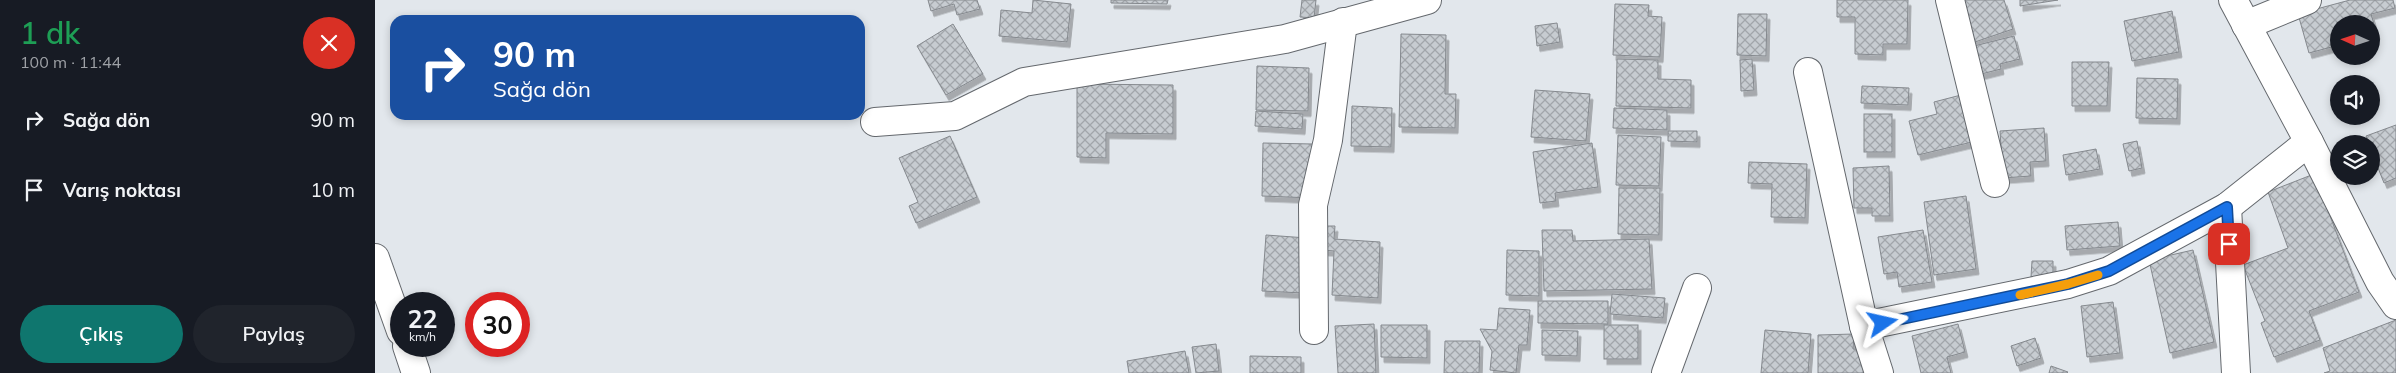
<!DOCTYPE html>
<html lang="tr">
<head>
<meta charset="utf-8">
<style>
  :root { --surface:#171b24; --page:#20242c; --text:#f1f3f6; --muted:#9ea1a6; --accent:#0f766e }
  body { margin:0; font-family:Mulish,sans-serif; background:var(--page); color:var(--text); height:100vh; display:flex; flex-direction:column; font-size:19px; white-space:nowrap }
  * { box-sizing:border-box; margin:0 }
  p { font-size:16px; color:var(--muted) }
  .icon { flex:none; width:28px; height:28px; fill:none; stroke:currentColor; stroke-width:2; stroke-linecap:round; stroke-linejoin:round }
  .map { position:relative; flex:1; overflow:hidden }
  .side { display:flex; flex-direction:column; background:var(--surface); width:375px }
  .side>* { flex:none }
  .banner { position:absolute; left:15px; top:15px; width:475px; height:105px; border-radius:15px; box-shadow:0 2px 8px #0003; background:#1a4fa0; color:#fff; overflow:hidden }
  .needle { width:32px; rotate:273deg }
  .buttons { position:absolute; left:1955px; top:15px; display:grid; gap:10px }
  .buttons a { display:grid; place-items:center; width:50px; height:50px; border-radius:50%; background:var(--surface); box-shadow:0 2px 8px #0003; font-size:25px }
  .speed { position:absolute; left:15px; top:292px; display:flex; gap:10px; font-size:25px; font-weight:700; text-align:center }
  .speed>* { display:grid; place-content:center; width:65px; height:65px; border-radius:50%; background:var(--surface); box-shadow:0 2px 8px #0003; line-height:1 }
  .speed small { font-size:12px; font-weight:400 }
  .speed .limit { border:8px solid #d22; background:#fff; color:#111 }
  .pin { position:absolute; display:grid; place-items:center; width:42px; height:42px; color:#fff; margin:-21px; border-radius:10px; box-shadow:0 2px 8px #0006 }
  .me { position:absolute; width:55px; margin:-28px; rotate:79deg; stroke-linejoin:round; filter:drop-shadow(0 0 4px #0008) }
  .turn { display:flex; align-items:center; gap:18px; height:105px; padding:0 20px; font-size:22px }
  .turn .icon { width:65px; height:65px; stroke-width:2.5 }
  .turn b { display:block; font-size:35px; line-height:42px }
  .round { display:grid; place-items:center; flex:none; width:52px; height:52px; border-radius:26px; background:var(--page) }
  .summary { display:flex; align-items:center; justify-content:space-between; height:85px; padding:0 20px }
  h1 { font-size:30px; font-weight:600; line-height:38px; color:#1e9e55 }
  .action { display:flex; gap:10px; margin-top:auto; padding:10px 20px }
  .action a { flex:1; height:58px; border-radius:30px; background:var(--accent); color:#fff; font-size:20px; font-weight:600; line-height:58px; text-align:center }
  .action a+a { background:var(--page); color:var(--text) }
  ul { padding:0; list-style:none }
  li { display:flex; align-items:center; gap:15px; height:70px; padding:0 20px }
  li div { flex:1 }
  li b { display:block; font-size:19px }
  li em { font-style:normal }
  main { display:flex; flex:1; min-height:0 }
  .map>svg:first-child { display:block }
  .building { fill:url(#building-cross-hatch); stroke:#85898e; filter:url(#shadow) }
  .lines { fill:none; stroke-linecap:round; stroke-linejoin:round }
  .minor-casing { stroke:#64686d; stroke-width:30 }
  .minor { stroke:#fff; stroke-width:28 }
  .route-casing { stroke:#114b97; stroke-width:12 }
  .route { stroke:#1a73e8; stroke-width:9 }
  .slow { stroke:#f59e0b; stroke-width:9 }
</style>
</head>
<body>
<main>
<section class="side">
<div class="summary"><div><h1>1 dk</h1><p>100 m · 11:44</p></div><a class="round" style="background:#d93025;color:#fff"><svg class="icon" aria-label="close" viewBox="0 0 24 24"><path d="M6 6l12 12M18 6L6 18"/></svg></a></div>
<ul>
<li><svg class="icon" aria-label="right" viewBox="0 0 24 24"><path d="M7 20v-9h11M14 6l5 5-5 5"/></svg><div><b>Sağa dön</b></div><em>90 m</em></li>
<li><svg class="icon" aria-label="arrive" viewBox="0 0 24 24"><path d="M6 21V4h12l-3 4 3 4H6"/></svg><div><b>Varış noktası</b></div><em>10 m</em></li>
</ul>
<div class="action"><a>Çıkış</a><a>Paylaş</a></div>
</section>
<div class="map">
<svg width="2021" height="373" viewBox="0 0 2021 373">
  <defs>
    <pattern id="building-cross-hatch" width="8" height="8" patternUnits="userSpaceOnUse" patternTransform="scale(1.25)"><rect width="8" height="8" fill="#c7ccd1"/><path d="M0 0l8 8M0 8l8-8" fill="none" stroke="#a2a6ab"/></pattern>
    <filter id="shadow"><feDropShadow dx="3" dy="5.5" stdDeviation="0" flood-color="#0004"/></filter>
  </defs>
  <rect width="100%" height="100%" fill="#e2e7ec"/>
  <g class="building">
    <path d="M 553,0 L 602,0 L 605,9 L 582,15 L 579,4 L 556,11 Z"/>
    <path d="M 658,0 L 696,4 L 692,42 L 624,36 L 626,10 L 657,13 Z"/>
    <path d="M 736,0 L 793,0 L 792,4 L 736,3 Z"/>
    <path d="M 927,0 L 941,0 L 939,18 L 925,17 Z"/>
    <path d="M 1462,0 L 1533,0 L 1532,44 L 1508,44 L 1508,55 L 1480,54 L 1480,17 L 1462,17 Z"/>
    <path d="M 1580,0 L 1629,0 L 1638,29 L 1594,44 Z"/>
    <path d="M 1645,0 L 1683,0 L 1645,6 Z"/>
    <path d="M 1975,0 L 2018,0 L 2020,8 L 1996,14 L 2002,34 L 1996,35 L 1996,24 L 1964,24 L 1964,45 L 1934,53 L 1923,14 Z"/>
    <path d="M 1240,4 L 1274,5 L 1273,16 L 1287,17 L 1285,57 L 1238,55 Z"/>
    <path d="M 1797,11 L 1804,52 L 1757,61 L 1749,21 Z"/>
    <path d="M 1363,14 L 1392,14 L 1391,56 L 1362,55 Z"/>
    <path d="M 1182,23 L 1185,42 L 1162,46 L 1160,26 Z"/>
    <path d="M 578,24 L 608,74 L 571,95 L 542,46 Z"/>
    <path d="M 1026,34 L 1071,35 L 1070,94 L 1081,94 L 1080,128 L 1024,127 Z"/>
    <path d="M 1639,36 L 1645,59 L 1625,64 L 1626,69 L 1598,76 L 1591,48 Z"/>
    <path d="M 1242,59 L 1283,60 L 1283,79 L 1316,80 L 1316,108 L 1241,106 Z"/>
    <path d="M 1377,59 L 1379,90 L 1366,91 L 1365,60 Z"/>
    <path d="M 1697,62 L 1734,62 L 1732,106 L 1697,106 Z"/>
    <path d="M 882,66 L 934,68 L 933,111 L 881,110 Z"/>
    <path d="M 1762,78 L 1803,79 L 1802,119 L 1761,118 Z"/>
    <path d="M 702,84 L 798,85 L 798,134 L 731,133 L 731,158 L 702,157 Z"/>
    <path d="M 1487,86 L 1534,88 L 1533,105 L 1486,103 Z"/>
    <path d="M 1160,90 L 1215,94 L 1211,141 L 1156,137 Z"/>
    <path d="M 1586,95 L 1597,142 L 1543,155 L 1534,121 L 1562,114 L 1559,102 Z"/>
    <path d="M 977,106 L 1017,108 L 1016,147 L 976,146 Z"/>
    <path d="M 1239,108 L 1292,110 L 1292,130 L 1238,128 Z"/>
    <path d="M 881,111 L 928,114 L 927,129 L 880,126 Z"/>
    <rect x="1489" y="114" width="28" height="38"/>
    <path d="M 2021,125 L 2021,178 L 2009,183 L 1996,150 L 1996,144 L 1994,144 L 1991,136 Z"/>
    <path d="M 1669,128 L 1671,161 L 1655,162 L 1656,176 L 1628,178 L 1625,131 Z"/>
    <path d="M 1293,131 L 1322,131 L 1322,142 L 1293,141 Z"/>
    <path d="M 1243,135 L 1286,137 L 1284,186 L 1241,185 Z"/>
    <path d="M 575,136 L 602,197 L 541,223 L 534,206 L 543,202 L 524,158 Z"/>
    <path d="M 1762,141 L 1767,168 L 1754,171 L 1748,144 Z"/>
    <path d="M 888,143 L 938,144 L 937,198 L 887,196 Z"/>
    <path d="M 1217,143 L 1223,187 L 1180,193 L 1181,201 L 1165,203 L 1158,152 Z"/>
    <path d="M 1721,149 L 1725,169 L 1691,175 L 1688,155 Z"/>
    <path d="M 1374,162 L 1432,164 L 1430,218 L 1396,217 L 1397,184 L 1373,183 Z"/>
    <path d="M 1514,166 L 1515,216 L 1497,216 L 1497,208 L 1479,208 L 1478,168 Z"/>
    <path d="M 1939,174 L 1984,292 L 1934,311 L 1945,340 L 1899,357 L 1886,323 L 1890,321 L 1868,265 L 1913,248 L 1893,192 Z"/>
    <path d="M 1244,188 L 1285,188 L 1284,235 L 1243,234 Z"/>
    <path d="M 1591,196 L 1601,269 L 1559,275 L 1549,202 Z"/>
    <path d="M 1743,222 L 1745,246 L 1692,250 L 1690,226 Z"/>
    <path d="M 949,226 L 960,226 L 959,239 L 1005,242 L 1003,298 L 957,295 L 959,251 L 948,250 Z"/>
    <path d="M 1167,230 L 1197,230 L 1198,241 L 1274,239 L 1277,289 L 1169,291 Z"/>
    <path d="M 1548,230 L 1557,282 L 1524,287 L 1522,272 L 1509,274 L 1503,237 Z"/>
    <path d="M 891,235 L 932,238 L 928,293 L 887,291 Z"/>
    <path d="M 1132,250 L 1164,251 L 1164,296 L 1131,295 Z"/>
    <path d="M 1818,250 L 1839,342 L 1795,353 L 1774,260 Z"/>
    <path d="M 1657,261 L 1678,261 L 1678,278 L 1656,277 Z"/>
    <path d="M 1237,294 L 1290,298 L 1288,318 L 1235,314 Z"/>
    <path d="M 1163,301 L 1233,301 L 1233,324 L 1163,323 Z"/>
    <path d="M 1738,302 L 1745,353 L 1712,357 L 1706,306 Z"/>
    <path d="M 1124,308 L 1155,310 L 1152,345 L 1144,345 L 1141,373 L 1115,370 L 1117,351 L 1105,329 L 1122,330 Z"/>
    <path d="M 2021,320 L 2021,373 L 1949,373 L 1955,371 L 1948,348 Z"/>
    <path d="M 999,324 L 1001,373 L 963,373 L 960,326 Z"/>
    <path d="M 1583,324 L 1590,352 L 1572,357 L 1576,373 L 1546,373 L 1537,336 Z"/>
    <path d="M 1006,325 L 1052,325 L 1052,358 L 1006,357 Z"/>
    <rect x="1229" y="325" width="34" height="34"/>
    <path d="M 1167,330 L 1203,331 L 1202,356 L 1167,355 Z"/>
    <path d="M 1390,330 L 1436,334 L 1433,373 L 1386,373 Z"/>
    <path d="M 1479,334 L 1478,349 L 1492,349 L 1492,373 L 1443,373 L 1443,335 Z"/>
    <path d="M 1660,338 L 1666,358 L 1642,366 L 1636,346 Z"/>
    <path d="M 1070,341 L 1105,341 L 1104,373 L 1069,373 Z"/>
    <path d="M 841,344 L 844,371 L 821,373 L 817,347 Z"/>
    <path d="M 810,351 L 814,373 L 754,373 L 752,361 Z"/>
    <path d="M 875,356 L 926,357 L 926,373 L 875,373 Z"/>
    <path d="M 1676,366 L 1693,372 L 1692,373 L 1674,373 Z"/>
  </g>
  <g class="lines">
    <defs>
      <g id="minor">
        <path d="M 1575,0 L 1620,183"/>
        <path d="M 1858,0 L 1934,142 L 2005,282 L 2021,305"/>
        <path d="M 1871,25 L 1932,0"/>
        <path d="M 1433,72 L 1489,326 L 1504,373"/>
        <path d="M 500,122 L 580,116 L 649,82 L 910,39 L 1052,0"/>
        <path d="M 1852,207 L 1861,373"/>
        <path d="M 0,258 L 26,331"/>
        <path d="M 1489,326 L 1693,284 L 1734,271 L 1852,207 L 1934,142"/>
        <path d="M 939,330 L 938,205 L 953,140 L 968,22"/>
        <path d="M 32,346 L 41,373"/>
        <path d="M 1291,373 L 1322,288"/>
      </g>
    </defs>
    <use href="#minor" class="minor-casing"/>
    <use href="#minor" class="minor"/>
  </g>
  <g class="lines">
    <defs>
      <path id="route" d="M 1508,323 L 1693,284 L 1734,271 L 1852,207 L 1854,244"/>
    </defs>
    <use href="#route" class="route-casing"/>
    <use href="#route" class="route"/>
    <path class="slow" d="M 1645,295 L 1693,284 L 1723,275"/>
  </g>
</svg>
<div class="buttons">
<a><svg class="needle" viewBox="-14 -14 28 28"><path d="M0-13l5 13h-10z" fill="#e53935"/><path d="M0 13l5-13h-10z" fill="#9ea1a6"/></svg></a>
<a><svg class="icon" aria-label="sound" viewBox="0 0 24 24"><path d="M4 9h4l5-4v14l-5-4H4zM17 9q2 3 0 6"/></svg></a>
<a><svg class="icon" aria-label="layers" viewBox="0 0 24 24"><path d="M12 4l9 5-9 5-9-5zM3 14l9 5 9-5"/></svg></a>
</div>
<div class="speed"><div>22<small>km/h</small></div><div class="limit">30</div></div>
<div class="pin" style="left:1854px;top:244px;background:#d93025"><svg class="icon" aria-label="arrive" viewBox="0 0 24 24"><path d="M6 21V4h12l-3 4 3 4H6"/></svg></div>
<svg class="me" style="left:1508px;top:323px" viewBox="-20 -20 40 40"><path d="M0-17L14 15 0 8-14 15z" fill="#1a73e8" stroke="#fff" stroke-width="4"/></svg>
<div class="banner">
<div class="turn"><svg class="icon" aria-label="right" viewBox="0 0 24 24"><path d="M7 20v-9h11M14 6l5 5-5 5"/></svg><div><b>90 m</b>Sağa dön</div></div>
</div>
</div>
</main>
</body>
</html>
